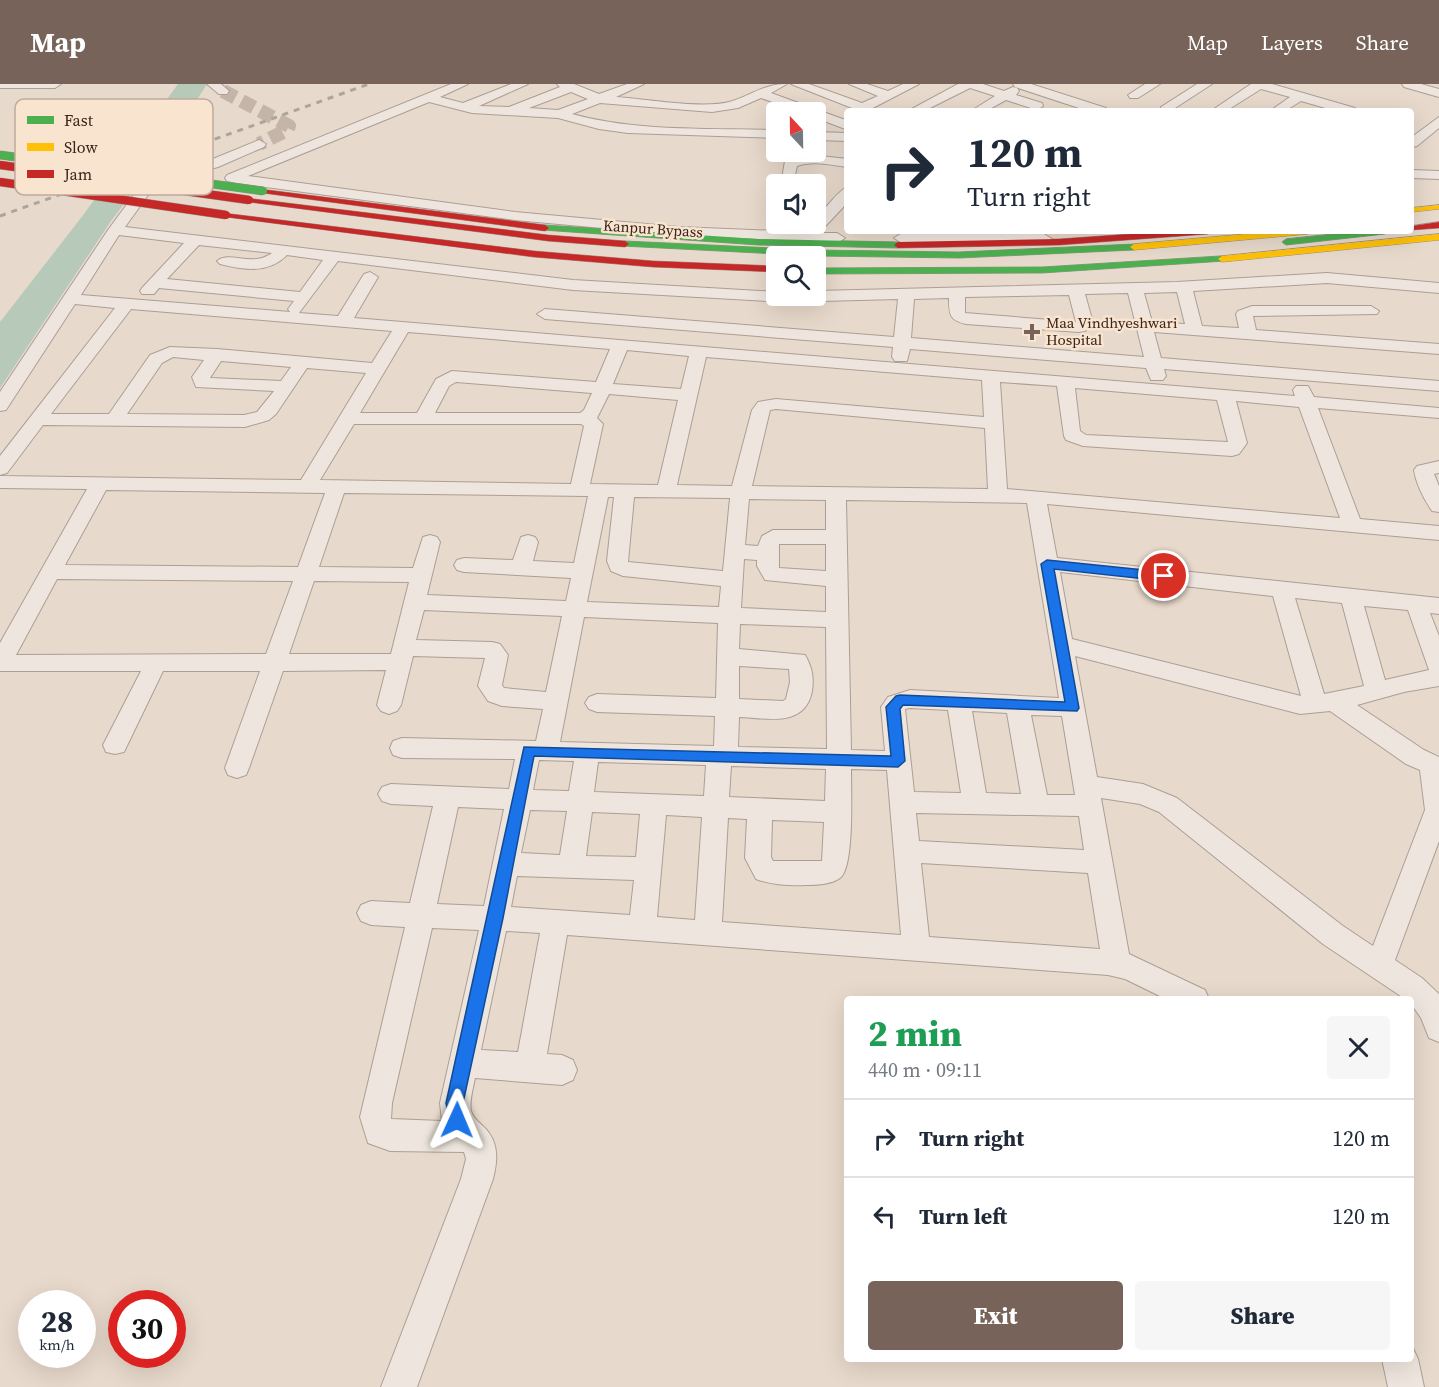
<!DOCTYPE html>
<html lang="en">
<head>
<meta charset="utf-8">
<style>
  :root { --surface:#fff; --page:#f6f6f7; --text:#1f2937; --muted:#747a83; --line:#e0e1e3; --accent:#776359 }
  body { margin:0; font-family:"Source Serif 4",serif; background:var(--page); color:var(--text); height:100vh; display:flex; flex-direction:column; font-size:22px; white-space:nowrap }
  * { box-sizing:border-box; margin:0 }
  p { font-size:20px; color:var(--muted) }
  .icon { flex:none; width:33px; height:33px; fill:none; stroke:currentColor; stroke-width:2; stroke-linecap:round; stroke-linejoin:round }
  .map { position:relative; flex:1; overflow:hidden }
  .sheet { position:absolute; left:844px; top:912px; width:570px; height:366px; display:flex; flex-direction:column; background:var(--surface); border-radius:6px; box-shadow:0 6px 24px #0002 }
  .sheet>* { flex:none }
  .hud { position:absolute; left:844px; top:24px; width:570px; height:126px; border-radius:6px; box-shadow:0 6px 24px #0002; background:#fff; color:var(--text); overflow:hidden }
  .needle { width:39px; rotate:338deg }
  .fabs { position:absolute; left:766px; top:18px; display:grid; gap:12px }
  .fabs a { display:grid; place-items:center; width:60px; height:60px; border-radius:6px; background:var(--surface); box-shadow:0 6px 24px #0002; font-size:30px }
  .speed { position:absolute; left:18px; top:1206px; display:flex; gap:12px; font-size:30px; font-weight:700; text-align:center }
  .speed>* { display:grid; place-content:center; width:78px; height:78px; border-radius:50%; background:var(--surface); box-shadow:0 6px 24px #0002; line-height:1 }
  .speed small { font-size:15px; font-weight:400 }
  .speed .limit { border:9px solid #d22; background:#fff; color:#111 }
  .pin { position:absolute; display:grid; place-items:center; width:51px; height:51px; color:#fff; margin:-26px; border:3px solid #fff; border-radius:50%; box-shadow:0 2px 6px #0007 }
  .me { position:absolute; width:66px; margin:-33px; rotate:1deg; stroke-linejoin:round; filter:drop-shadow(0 0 4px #0008) }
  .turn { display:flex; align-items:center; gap:21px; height:126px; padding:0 24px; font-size:27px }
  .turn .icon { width:78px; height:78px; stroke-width:2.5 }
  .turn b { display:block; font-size:42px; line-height:51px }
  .round { display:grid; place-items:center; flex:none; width:63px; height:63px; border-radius:6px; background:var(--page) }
  .head { display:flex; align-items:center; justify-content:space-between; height:102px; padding:0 24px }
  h1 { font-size:36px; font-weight:800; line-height:45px; color:#1e9e55 }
  .button { display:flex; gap:12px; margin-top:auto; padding:12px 24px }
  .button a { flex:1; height:69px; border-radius:6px; background:var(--accent); color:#fff; font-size:24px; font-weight:800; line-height:69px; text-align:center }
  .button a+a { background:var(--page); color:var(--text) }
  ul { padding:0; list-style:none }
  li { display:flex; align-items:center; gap:18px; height:78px; padding:0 24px; border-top:2px solid var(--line) }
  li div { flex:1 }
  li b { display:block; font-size:22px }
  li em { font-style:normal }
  header { display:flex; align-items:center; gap:36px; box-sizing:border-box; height:84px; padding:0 30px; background:var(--accent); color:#fff }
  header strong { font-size:28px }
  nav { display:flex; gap:33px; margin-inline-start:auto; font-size:21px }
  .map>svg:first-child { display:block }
  .water { fill:#b7caba }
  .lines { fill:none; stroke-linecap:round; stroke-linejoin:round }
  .street-tunnel { stroke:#c5b5a8; stroke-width:14; stroke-dasharray:14 7; stroke-linecap:butt }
  .street-casing { stroke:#ac9e95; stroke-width:2 }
  .fast-casing { stroke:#9b8e85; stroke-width:1 }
  .slow-casing { stroke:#9b8e85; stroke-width:1 }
  .jam-casing { stroke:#9b8e85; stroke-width:1 }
  .street { fill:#eee6de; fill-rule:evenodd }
  .fast { fill:#4caf50; fill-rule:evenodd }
  .slow { fill:#ffc107; fill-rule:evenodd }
  .jam { fill:#c62828; fill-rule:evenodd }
  .rail { stroke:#ada49e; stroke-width:3; stroke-dasharray:6 6; stroke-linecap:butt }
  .fast-bridge-casing { stroke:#9b8e85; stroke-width:9; stroke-linecap:butt }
  .jam-bridge-casing { stroke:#9b8e85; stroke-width:9; stroke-linecap:butt }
  .fast-bridge { stroke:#4caf50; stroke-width:8 }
  .jam-bridge { stroke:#c62828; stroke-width:8 }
  .route { fill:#1a73e8; stroke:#114b97; stroke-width:1.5 }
  .poi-dot { fill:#776359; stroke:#f9e4d0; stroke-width:2 }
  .labels { text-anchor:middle; stroke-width:5; stroke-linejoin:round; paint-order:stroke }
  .far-street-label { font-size:15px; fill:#3b241b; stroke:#f9e4d0 }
  .far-poi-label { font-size:15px; fill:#3b241b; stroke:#f9e4d0; text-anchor:start }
  .key { fill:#f9e4d0; stroke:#c0aa9a; stroke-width:1.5 }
  .key-label { font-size:16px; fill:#3b241b }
</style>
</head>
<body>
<header>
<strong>Map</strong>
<nav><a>Map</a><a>Layers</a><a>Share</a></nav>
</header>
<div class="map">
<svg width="1439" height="1303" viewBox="0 0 1439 1303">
  <rect width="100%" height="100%" fill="#e7d9cb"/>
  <path class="water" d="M 178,0 L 207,0 L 167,63 L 111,137 L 0,304 L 0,238 L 84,130 Z"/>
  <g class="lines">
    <path class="street-tunnel" d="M 223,7 L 289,42 L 287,46 L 259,60"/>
    <defs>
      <g id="street">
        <path d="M 0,0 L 61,0 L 55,4 L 0,4 Z"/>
        <path d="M 207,0 L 221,0 L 229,7 L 227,10 L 219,10 Z"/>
        <path d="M 451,0 L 468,0 L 440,13 L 463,19 L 511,0 L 528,0 L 479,22 L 509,23 L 560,3 L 557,0 L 574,0 L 599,10 L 627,0 L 644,0 L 616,13 C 647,15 701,25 729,18 C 751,12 763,0 787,0 L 771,9 L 848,37 L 848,46 L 816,34 L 816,28 L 801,28 L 761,14 L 738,24 L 712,28 L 600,19 L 572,30 C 638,48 709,44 777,46 L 777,54 L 628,49 L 599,45 L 558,34 L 472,29 L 429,18 L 248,92 L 515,128 L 679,143 L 804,148 L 810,140 L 816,140 L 816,134 C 824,127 839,105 848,103 L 848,118 L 819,149 L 837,149 L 845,154 L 837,159 L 679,151 L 515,136 L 236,99 L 227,97 L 225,94 L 227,91 ZM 571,8 L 588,15 L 558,26 L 529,24 Z"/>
        <path d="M 791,0 L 809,0 L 862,19 L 878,12 L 849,0 L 867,0 L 888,7 L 903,0 L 919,0 L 867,27 L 851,27 L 852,24 Z"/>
        <path d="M 958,0 L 983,0 L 1004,7 L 1013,3 L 1017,4 L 1019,7 L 1016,11 L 1042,19 L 1043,22 L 1037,26 L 1006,16 L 986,27 L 971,27 L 995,12 L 970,4 L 924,27 L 908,27 Z"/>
        <path d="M 1013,0 L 1031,0 L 1106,24 L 1107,27 L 1088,27 L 1015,3 Z"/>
        <path d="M 1145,0 L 1160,0 L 1138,14 L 1130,14 L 1128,11 Z"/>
        <path d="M 1197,0 L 1212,0 L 1172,26 L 1162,26 L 1161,23 Z"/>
        <path d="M 1251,0 L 1272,0 L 1355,24 L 1356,27 L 1336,27 L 1301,17 L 1285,27 L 1270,27 L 1290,13 L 1261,5 L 1226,27 L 1211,27 Z"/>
        <path d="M 1402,0 L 1421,0 L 1439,5 L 1439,13 L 1404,3 Z"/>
        <path d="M 1439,33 L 1439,44 L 1417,62 L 1412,63 L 1412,53 Z"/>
        <path d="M 816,48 L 848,49 L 848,57 L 816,56 Z"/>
        <path d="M 259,56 L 266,60 L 264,63 L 218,83 L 181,93 L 174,89 L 176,86 L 208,77 Z"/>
        <path d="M 811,71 L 848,75 L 848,83 C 831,81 813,76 797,82 L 793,100 L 781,100 L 785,77 Z"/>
        <path d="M 1412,86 L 1439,87 L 1439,95 L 1412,94 Z"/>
        <path d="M 149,96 L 156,100 L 125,143 L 573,196 L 777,208 L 777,212 L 816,212 L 816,207 L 1177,198 L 1327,189 L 1439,199 L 1439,209 L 1327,199 L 1193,207 L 1202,242 L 1239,244 L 1236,230 L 1238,227 L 1252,222 L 1371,222 L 1379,227 L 1377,230 L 1253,232 L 1256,246 L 1439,260 L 1439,270 L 1154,248 L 1161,274 L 1439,297 L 1439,307 L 1164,285 L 1166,292 L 1163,296 L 1151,296 L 1146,284 L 910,265 L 907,277 L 895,277 L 892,273 L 893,263 L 545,235 L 537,230 L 545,225 L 894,253 L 898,215 L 784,218 L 573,206 L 338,177 L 299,229 L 338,232 L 364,190 L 370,188 L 378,193 L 354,234 L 1295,312 L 1293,306 L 1296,302 L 1308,302 L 1314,313 L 1439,324 L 1439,334 L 1318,324 L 1360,435 L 1439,442 L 1439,456 L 1047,420 L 1057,474 L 1439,514 L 1439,530 L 1430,529 L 1439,552 L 1439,602 L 1404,608 L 1357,621 L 1424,666 L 1439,673 L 1439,757 L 1395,876 L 1422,894 L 1439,910 L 1439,958 L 1429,954 L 1421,934 L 1412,921 L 1412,915 L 1405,915 L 1323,860 L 1159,728 L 1140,720 L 1101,714 L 1129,870 L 1205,906 L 1209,915 L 1166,915 L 1125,895 L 1108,891 L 567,851 L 547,970 L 562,971 L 573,976 L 577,986 L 573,996 L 562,1001 L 475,994 C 473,1005 469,1017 471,1027 C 474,1037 484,1041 489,1049 C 499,1063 497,1079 493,1095 L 417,1303 L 381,1303 L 461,1095 L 466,1075 L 464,1068 L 390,1067 L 368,1059 L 360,1033 L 405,843 L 371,841 L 361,837 L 357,829 L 361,821 L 371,817 L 410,819 L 433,722 L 391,720 L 382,717 L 378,710 L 382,703 L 391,700 L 509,705 L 515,675 L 402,674 L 393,671 L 390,664 L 393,657 L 402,654 L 536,657 L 543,625 L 502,622 L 488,617 L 478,602 L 485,574 L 413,572 L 401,621 L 397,627 L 389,630 L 381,627 L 377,621 L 386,586 L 283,587 L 249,684 L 246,691 L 237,694 L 228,691 L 225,684 L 260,587 L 163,587 L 124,668 L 115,670 L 106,668 L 103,661 L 141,587 L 0,587 L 0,559 L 87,405 L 0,404 L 0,392 L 301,396 L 366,289 L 307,284 L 276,330 L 269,336 L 245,343 L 43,341 L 7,389 L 0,391 L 0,372 L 115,224 L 75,220 L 6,326 L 0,327 L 0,308 L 108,146 L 144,97 ZM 119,151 L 184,159 L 142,204 L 140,207 L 142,210 L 154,210 L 159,204 L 294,217 L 288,225 L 290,228 L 81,211 ZM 199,161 L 272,169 C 252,184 229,166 217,177 L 220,180 C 244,186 268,190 287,171 L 323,176 L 300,208 L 167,195 ZM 1177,208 L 1185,240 L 1152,238 L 1144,209 ZM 1128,209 L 1144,273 L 911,254 L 914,215 L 949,214 C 949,230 949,236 966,240 L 1079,248 L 1085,247 L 1093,239 L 1085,210 ZM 1069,211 L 1076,238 L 965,229 L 965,213 ZM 131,225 L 392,247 L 372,279 L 217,265 L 170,263 L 150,271 L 109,330 L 51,330 ZM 408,248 L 610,265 L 596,298 L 452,287 L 436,295 L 417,329 L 360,329 ZM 627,266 L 689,272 L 681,305 L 613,300 ZM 173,273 L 204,276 L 192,293 L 196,303 L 274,307 L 257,328 L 244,331 L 127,330 L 162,279 ZM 706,273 L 982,296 L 984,333 L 776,315 L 758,318 L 752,326 L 732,402 L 677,401 ZM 221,277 L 291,283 L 281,297 L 210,294 ZM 456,298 L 592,309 L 584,326 L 580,329 L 435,329 L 449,302 ZM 1000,298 L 1057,302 L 1064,352 L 1066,356 L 1083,362 L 1232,372 L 1239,370 L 1247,359 L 1236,317 L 1299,323 L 1340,434 L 1007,405 ZM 1075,304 L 1217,316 L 1228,358 L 1086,351 L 1080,347 ZM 609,310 L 678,316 L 658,401 L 590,400 L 603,340 L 597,334 ZM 776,325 L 985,344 L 988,405 L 752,402 L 770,326 ZM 354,340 L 581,340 L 584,342 L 571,400 L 320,396 ZM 106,406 L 325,409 L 298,483 L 65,481 ZM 344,409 L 588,412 L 574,479 L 533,477 L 538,458 L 535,453 L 528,451 L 521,453 L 513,476 L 464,474 L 457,476 L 454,481 L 457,486 L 464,488 L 571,494 L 566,517 L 427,511 L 440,458 L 437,453 L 430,451 L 423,453 L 413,484 L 319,483 ZM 608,413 L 614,413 L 607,477 L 611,487 L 623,492 L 721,502 L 719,523 L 587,518 ZM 634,413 L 730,414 L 723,487 L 628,478 ZM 749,415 L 826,416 L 826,446 L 773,446 L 762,452 L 758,462 L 745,461 ZM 846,416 L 1027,419 L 1059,614 L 910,606 L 888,613 L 881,623 L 885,667 L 851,666 ZM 779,460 L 826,460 L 826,487 L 779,484 ZM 744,475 L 757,476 L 757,482 L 765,496 L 826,502 L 826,528 L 741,524 ZM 1060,488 L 1273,512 L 1301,612 L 1072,555 ZM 57,495 L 293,497 L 266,570 L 16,571 ZM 314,497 L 409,498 L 391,570 L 289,570 ZM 1295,514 L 1342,519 L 1364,602 L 1324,610 ZM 1364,522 L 1408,526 L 1429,586 L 1385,596 ZM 424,526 L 562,532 L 546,608 L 504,604 L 502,601 L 508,571 L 500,560 L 492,558 L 416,556 ZM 584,533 L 718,539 L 716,614 L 597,610 L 589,613 L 585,619 L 589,625 L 597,628 L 715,632 L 714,662 L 560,658 ZM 740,540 L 826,543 L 827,665 L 738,663 L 739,633 C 767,634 805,644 812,607 C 814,593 812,583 805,571 L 739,565 ZM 1075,572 L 1300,630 L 1330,627 L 1406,680 L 1420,686 L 1425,726 L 1373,862 L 1343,842 L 1177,714 L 1143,700 L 1097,693 ZM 739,582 L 789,585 L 790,598 L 786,615 L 783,617 L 739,615 ZM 910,624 L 948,626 L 961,709 L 914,708 L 905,625 ZM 972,627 L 1007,629 L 1021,710 L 986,709 ZM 1031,631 L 1062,632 L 1075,711 L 1047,711 ZM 539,676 L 574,677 L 569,707 L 533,706 ZM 598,678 L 706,681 L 704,712 L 594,708 ZM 731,682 L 826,685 L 825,717 L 729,713 ZM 851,685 L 887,686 L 901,851 L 722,838 L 728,734 L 747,735 L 745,774 L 756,795 C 772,801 789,802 807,801 C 817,801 835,800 842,792 C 854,777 851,707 851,685 ZM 458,723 L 504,725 L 484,822 L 437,820 ZM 530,726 L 567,727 L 560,771 L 521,769 ZM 592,728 L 640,730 L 636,773 L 586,772 ZM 916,729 L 1079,732 L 1084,766 L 919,757 ZM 666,731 L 702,733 L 695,836 L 657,833 ZM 772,736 L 824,738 L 822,777 L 773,777 L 771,773 ZM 921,779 L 1088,789 L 1100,865 L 929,853 ZM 517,792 L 634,796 L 630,831 L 511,823 ZM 432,844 L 479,846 L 440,1019 L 442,1037 L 391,1035 L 392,1019 ZM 506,847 L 540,849 L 518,968 L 481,966 Z"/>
        <path d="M 1000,147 L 1044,150 L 1052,155 L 1044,160 L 1000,157 L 902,159 L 894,154 L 902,149 Z"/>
        <path d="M 1439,377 L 1439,389 L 1434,390 L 1439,402 L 1439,428 L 1432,427 C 1424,415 1416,400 1414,386 L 1417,382 Z"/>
        <path d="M 1412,1262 L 1418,1275 L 1424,1303 L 1388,1303 L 1382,1275 L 1412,1275 Z"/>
      </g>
      <g id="fast">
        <path d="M 545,141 L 758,155 L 898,158 L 902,161 L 898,164 L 758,161 L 542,146 L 542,142 Z"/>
        <path d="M 1362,147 L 1389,147 L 1385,150 L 1286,161 L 1282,158 L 1286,155 Z"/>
        <path d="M 625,157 L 816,166 L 959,168 L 1134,160 L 1138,163 L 1134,166 L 959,174 L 816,172 L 622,162 L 621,160 Z"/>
        <path d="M 1222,172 L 1225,173 L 1225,177 L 1042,189 L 816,190 L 816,184 L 1042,183 Z"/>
      </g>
      <g id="slow">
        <path d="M 1439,121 L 1439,125 L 1412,128 L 1412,124 Z"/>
        <path d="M 1280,147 L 1312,147 L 1308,150 L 1134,166 L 1130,163 L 1134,160 Z"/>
        <path d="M 1439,150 L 1439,156 L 1222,178 L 1218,175 L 1222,172 Z"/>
      </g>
      <g id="jam">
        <path d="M 260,105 L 545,141 L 549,144 L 545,147 L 263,109 L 260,109 Z"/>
        <path d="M 246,114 L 548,151 L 625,157 L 629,160 L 625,163 L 548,157 L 249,118 L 246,118 Z"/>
        <path d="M 223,129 L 534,167 L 653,177 L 777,182 L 777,188 L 653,183 L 534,173 L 226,133 L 223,133 Z"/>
        <path d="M 1439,138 L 1439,144 L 1412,146 L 1412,142 Z"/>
        <path d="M 1174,147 L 1212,147 L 1208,150 L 1059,161 L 898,164 L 894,161 L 898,158 L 1059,155 Z"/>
      </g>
    </defs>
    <use href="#street" class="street-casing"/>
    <use href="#fast" class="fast-casing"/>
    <use href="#slow" class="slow-casing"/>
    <use href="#jam" class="jam-casing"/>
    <use href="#street" class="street"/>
    <use href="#fast" class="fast"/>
    <use href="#slow" class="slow"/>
    <use href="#jam" class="jam"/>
    <path class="rail" d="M 0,132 L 369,0"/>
    <defs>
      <path id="fast-bridge" d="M 0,71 L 263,107"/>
      <g id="jam-bridge">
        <path d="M 0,81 L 249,116"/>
        <path d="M 0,98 L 226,131"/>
      </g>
    </defs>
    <use href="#fast-bridge" class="fast-bridge-casing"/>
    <use href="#jam-bridge" class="jam-bridge-casing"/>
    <use href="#fast-bridge" class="fast-bridge"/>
    <use href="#jam-bridge" class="jam-bridge"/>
  </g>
  <path class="route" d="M 1047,476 L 1164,488 L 1170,492 L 1164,497 L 1054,485 L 1079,624 L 1077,627 L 903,621 L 900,625 L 905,677 L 898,683 L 534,672 L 503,834 L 463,1019 L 466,1036 L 463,1042 L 457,1045 L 451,1042 L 446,1019 L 524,663 L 891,672 L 886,623 L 896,612 L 900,611 L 1065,618 L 1041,480 Z"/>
  <path class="poi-dot" d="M1029 239h6v6h6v6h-6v6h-6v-6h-6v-6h6z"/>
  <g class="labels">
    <g class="far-street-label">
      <text transform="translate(653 145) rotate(4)" y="5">Kanpur Bypass</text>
    </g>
    <g class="far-poi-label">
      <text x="1046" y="244">Maa Vindhyeshwari<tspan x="1046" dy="17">Hospital</tspan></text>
    </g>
  </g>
  <rect x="15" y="15" width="198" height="96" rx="9" class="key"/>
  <rect x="27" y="32" width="27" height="8" fill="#4caf50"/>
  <rect x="27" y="59" width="27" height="8" fill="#ffc107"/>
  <rect x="27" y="86" width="27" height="8" fill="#c62828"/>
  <g class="key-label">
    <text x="64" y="42">Fast</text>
    <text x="64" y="69">Slow</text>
    <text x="64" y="96">Jam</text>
  </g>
</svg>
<div class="fabs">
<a><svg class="needle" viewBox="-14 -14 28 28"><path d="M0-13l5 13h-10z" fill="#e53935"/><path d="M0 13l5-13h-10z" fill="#747a83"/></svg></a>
<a><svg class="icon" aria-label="sound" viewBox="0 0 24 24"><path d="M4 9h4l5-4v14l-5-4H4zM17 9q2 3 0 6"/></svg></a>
<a><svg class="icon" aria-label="search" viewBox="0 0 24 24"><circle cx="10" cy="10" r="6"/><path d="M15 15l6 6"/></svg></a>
</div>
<div class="speed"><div>28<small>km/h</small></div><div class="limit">30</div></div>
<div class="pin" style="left:1164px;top:492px;background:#d93025"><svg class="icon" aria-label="arrive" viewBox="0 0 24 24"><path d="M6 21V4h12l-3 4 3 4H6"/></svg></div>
<svg class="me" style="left:457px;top:1036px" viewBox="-20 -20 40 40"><path d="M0-17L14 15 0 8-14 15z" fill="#1a73e8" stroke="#fff" stroke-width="4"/></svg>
<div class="hud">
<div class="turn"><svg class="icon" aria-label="right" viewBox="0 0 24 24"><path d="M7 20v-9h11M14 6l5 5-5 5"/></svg><div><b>120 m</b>Turn right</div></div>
</div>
<section class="sheet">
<div class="head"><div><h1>2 min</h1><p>440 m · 09:11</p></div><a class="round"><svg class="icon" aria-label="close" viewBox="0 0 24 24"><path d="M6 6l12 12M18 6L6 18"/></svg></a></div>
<ul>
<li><svg class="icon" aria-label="right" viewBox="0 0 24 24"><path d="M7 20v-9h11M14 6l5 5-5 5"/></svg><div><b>Turn right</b></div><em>120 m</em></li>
<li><svg class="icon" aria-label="left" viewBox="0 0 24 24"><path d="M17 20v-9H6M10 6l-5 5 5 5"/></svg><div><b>Turn left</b></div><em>120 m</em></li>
</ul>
<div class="button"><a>Exit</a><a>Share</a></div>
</section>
</div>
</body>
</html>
